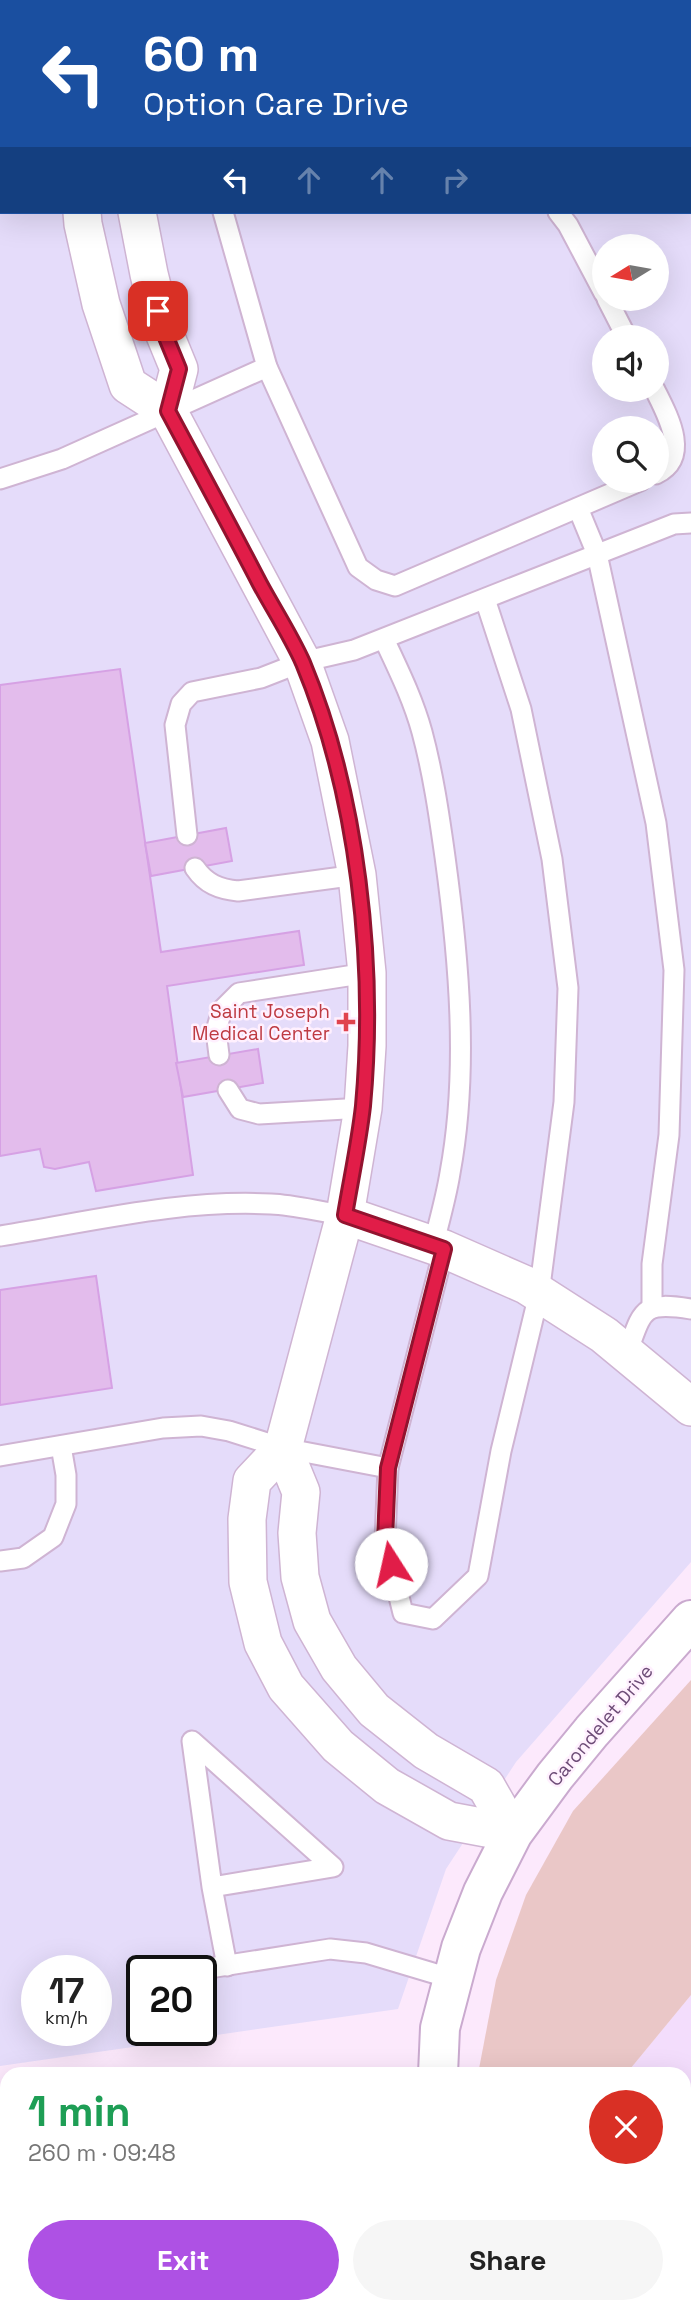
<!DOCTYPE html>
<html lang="en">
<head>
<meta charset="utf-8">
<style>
  :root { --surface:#fff; --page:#f6f6f6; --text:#222; --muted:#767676; --accent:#ae51e4 }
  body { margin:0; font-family:"Space Grotesk",sans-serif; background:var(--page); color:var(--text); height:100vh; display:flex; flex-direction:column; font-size:26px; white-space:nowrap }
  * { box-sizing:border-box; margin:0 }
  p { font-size:23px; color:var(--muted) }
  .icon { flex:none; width:38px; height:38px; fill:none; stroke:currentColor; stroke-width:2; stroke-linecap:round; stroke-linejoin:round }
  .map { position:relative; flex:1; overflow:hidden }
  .side { position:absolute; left:0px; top:2067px; width:691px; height:247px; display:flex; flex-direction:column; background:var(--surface); border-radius:21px 21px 0 0; box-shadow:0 7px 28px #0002 }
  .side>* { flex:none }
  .hud { position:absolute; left:0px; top:0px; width:691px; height:214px; box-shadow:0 7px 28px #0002; background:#1a4fa0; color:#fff; overflow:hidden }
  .needle { width:46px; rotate:259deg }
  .tools { position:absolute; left:592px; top:234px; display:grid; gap:14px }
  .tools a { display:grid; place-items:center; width:77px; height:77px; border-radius:50%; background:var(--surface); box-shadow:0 7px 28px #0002; font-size:35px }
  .speed { position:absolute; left:21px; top:1955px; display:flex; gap:14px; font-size:35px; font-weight:700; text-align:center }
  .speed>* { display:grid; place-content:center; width:91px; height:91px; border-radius:50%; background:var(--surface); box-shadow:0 7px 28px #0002; line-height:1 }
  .speed small { font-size:18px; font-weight:400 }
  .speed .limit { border:4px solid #111; border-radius:10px; background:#fff; color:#111 }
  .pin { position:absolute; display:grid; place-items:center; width:60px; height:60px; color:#fff; margin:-30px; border-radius:14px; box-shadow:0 4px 10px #0006 }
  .me { position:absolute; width:77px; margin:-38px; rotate:350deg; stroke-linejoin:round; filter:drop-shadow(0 0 5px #0008) }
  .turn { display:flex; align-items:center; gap:24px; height:147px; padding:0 28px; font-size:32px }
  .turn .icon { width:91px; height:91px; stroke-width:2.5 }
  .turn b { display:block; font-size:49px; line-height:60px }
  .lanes { display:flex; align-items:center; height:66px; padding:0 28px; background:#0003; justify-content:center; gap:35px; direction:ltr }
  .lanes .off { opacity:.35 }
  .round { display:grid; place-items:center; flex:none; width:74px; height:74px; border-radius:37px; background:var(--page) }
  .head { display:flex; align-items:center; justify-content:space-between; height:119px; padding:0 28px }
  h1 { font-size:42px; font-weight:600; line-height:52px; color:#1e9e55 }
  .button { display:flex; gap:14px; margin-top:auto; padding:14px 28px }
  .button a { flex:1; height:80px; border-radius:42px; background:var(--accent); color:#fff; font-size:28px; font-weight:600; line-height:80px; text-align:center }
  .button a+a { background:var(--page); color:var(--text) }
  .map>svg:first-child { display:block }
  .commercial { fill:#f3ddfc }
  .medical { fill:#e5dcfa; fill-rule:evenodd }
  .green { fill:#eac7c7 }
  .building { fill:#e3bcec; stroke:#d6a1e4; stroke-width:2 }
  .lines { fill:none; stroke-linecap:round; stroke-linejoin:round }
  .lane-casing { stroke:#cfb4d3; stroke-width:23 }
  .street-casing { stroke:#cfb4d3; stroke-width:40 }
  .secondary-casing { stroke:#caaacf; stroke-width:42 }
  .lane { stroke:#fff; stroke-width:19 }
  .street { stroke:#fff; stroke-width:37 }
  .secondary { stroke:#fff; stroke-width:38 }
  .route-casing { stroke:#92132f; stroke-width:18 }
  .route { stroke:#e11d48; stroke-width:12 }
  .health-dot { fill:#e0444e; stroke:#fff0fe; stroke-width:2.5 }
  .labels { text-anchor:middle; stroke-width:5; stroke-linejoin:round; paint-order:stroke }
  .health-label { font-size:19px; fill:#be3a42; stroke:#fff0fe; text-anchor:end }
  .street-label { font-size:19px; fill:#6d4c77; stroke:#fff0fe }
</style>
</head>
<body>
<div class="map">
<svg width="691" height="2312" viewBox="0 0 691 2312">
  <rect width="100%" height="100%" fill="#fce9fc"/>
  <path class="commercial" d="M 691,1995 L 691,2312 L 531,2312 L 529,2307 L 684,2306 L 684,2074 L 626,2074 Z"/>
  <path class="medical" d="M 0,13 L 2,212 L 690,212 L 690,151 L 691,152 L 691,1562 L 516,1762 L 446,1869 L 398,2009 L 0,2066 ZM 604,247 L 656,247 L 656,299 L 604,299 ZM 604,338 L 656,338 L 656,390 L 604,390 ZM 604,429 L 656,429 L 656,481 L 604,481 ZM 37,1970 L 96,1970 L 96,2030 L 37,2030 ZM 142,1970 L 201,1970 L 201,2030 L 142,2030 Z"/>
  <path class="green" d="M 691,1680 L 691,1995 L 626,2074 L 478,2074 L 496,1980 L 526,1895 L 573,1811 Z"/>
  <g class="building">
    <path d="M 120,669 L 161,952 L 299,931 L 304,965 L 167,986 L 193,1175 L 96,1191 L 89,1162 L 55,1169 L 44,1167 L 40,1149 L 0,1156 L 0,685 Z"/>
    <path d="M 226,828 L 232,861 L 151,876 L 145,843 Z"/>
    <path d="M 258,1049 L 263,1083 L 183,1097 L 176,1063 Z"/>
    <path d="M 96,1276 L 112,1388 L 0,1405 L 0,1290 Z"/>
    <path d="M 691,2265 L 691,2312 L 655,2312 L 660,2306 L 684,2306 L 684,2274 Z"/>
  </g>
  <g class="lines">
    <defs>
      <g id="lane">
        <path d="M 630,2 L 631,0"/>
        <path d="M 223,212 L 267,367 L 358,567 L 376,580 L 395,586 L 640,481"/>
        <path d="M 558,212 L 568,225 L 604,293"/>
        <path d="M 607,299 L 627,338"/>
        <path d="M 655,390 C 668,416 691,457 656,474"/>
        <path d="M 0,479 L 62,459 L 267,367"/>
        <path d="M 578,508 L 597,554 L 656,823 L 674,970 L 669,1135 L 652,1264 L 652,1307"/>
        <path d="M 384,639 C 398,669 413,699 422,732 C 433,773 439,814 445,857 C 459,959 469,1071 450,1173 C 446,1198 439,1222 433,1246"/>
        <path d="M 187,835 L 175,725 L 181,704 L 192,692 L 261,678 L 302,662 L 354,650 L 674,524 L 691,523"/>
        <path d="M 195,868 C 206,884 219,889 238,891 L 357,875"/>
        <path d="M 219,1055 L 216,1031 L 222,1010 L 239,993 L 367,973"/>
        <path d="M 228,1090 L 240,1109 L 259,1114 L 363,1108"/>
        <path d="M 0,1236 C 89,1222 180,1199 271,1204 C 295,1205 320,1212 345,1215"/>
        <path d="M 627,1353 C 643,1310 641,1301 691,1309"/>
        <path d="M 0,1456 L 163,1428 L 201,1426 L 229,1431 L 283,1448 L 388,1468 L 444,1249"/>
        <path d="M 388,1468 L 385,1540 L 403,1613 L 433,1619 L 478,1576 L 501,1451 L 539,1294 L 564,1102 L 568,988 L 552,859 L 521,709 L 485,599"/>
        <path d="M 0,1561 L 23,1558 L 53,1537 L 66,1504 L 66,1475 L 61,1446"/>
        <path d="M 212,1887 L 333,1867 L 192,1741 L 212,1887 L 227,1966"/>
        <path d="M 197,1970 L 330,1949 L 366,1953 L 453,1979"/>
        <path d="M 0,2207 L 7,2246"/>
        <path d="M 684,2212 L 689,2202 L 691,2203"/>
        <path d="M 0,2286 L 7,2285"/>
        <path d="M 18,2306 L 19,2312"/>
        <path d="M 111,2306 L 112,2312"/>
        <path d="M 213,2312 L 242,2306"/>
        <path d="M 634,2312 L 636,2306"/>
      </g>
      <g id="street">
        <path d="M 125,0 L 125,2"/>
        <path d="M 90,2 L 91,0"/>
        <path d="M 82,212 L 83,224 L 101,304 L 128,385 L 168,411 L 302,662 L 330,741 L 357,875 L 367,973 L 367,1046 L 363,1108 L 345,1215 L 283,1448 L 252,1481 L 247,1519 L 248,1582 L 263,1643 L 286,1687 L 338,1746 L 387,1786 L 449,1821 L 513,1833"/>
        <path d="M 137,212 L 149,274 L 163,330 L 179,369 L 168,411"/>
        <path d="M 345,1215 L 444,1249 L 526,1285 L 604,1335 L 691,1407"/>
        <path d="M 283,1448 L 301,1492 L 297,1533 L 300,1577 L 312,1621 L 339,1668 L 374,1710 L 426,1751 L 486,1786 L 513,1833"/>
      </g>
      <g id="secondary">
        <path d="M 489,0 L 496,2"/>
        <path d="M 690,91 L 691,93"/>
        <path d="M 438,2074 L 440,2028 L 461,1948 L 483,1892 L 513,1833 L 555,1776 L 592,1731 L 691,1620"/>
        <path d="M 468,2306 L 470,2312"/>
      </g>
    </defs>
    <use href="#lane" class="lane-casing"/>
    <use href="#street" class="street-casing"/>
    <use href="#secondary" class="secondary-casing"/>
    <use href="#lane" class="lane"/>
    <use href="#street" class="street"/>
    <use href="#secondary" class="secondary"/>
  </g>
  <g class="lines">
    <defs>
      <path id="route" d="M 158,311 L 163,330 L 179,369 L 168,411 C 199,469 230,526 260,584 C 274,610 291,636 303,663 C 358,795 376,964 363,1106 C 359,1142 351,1179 345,1215 L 444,1249 L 388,1468 L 385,1540 L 391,1564"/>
    </defs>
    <use href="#route" class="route-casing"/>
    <use href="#route" class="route"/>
  </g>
  <path class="health-dot" d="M342.5 1011.5h7v7h7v7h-7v7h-7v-7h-7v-7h7z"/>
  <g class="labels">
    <g class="health-label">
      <text x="330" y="1018">Saint Joseph<tspan x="330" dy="22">Medical Center</tspan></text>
    </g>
    <g class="street-label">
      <text transform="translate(600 1725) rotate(-50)" y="7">Carondelet Drive</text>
    </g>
  </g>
</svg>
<div class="tools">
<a><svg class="needle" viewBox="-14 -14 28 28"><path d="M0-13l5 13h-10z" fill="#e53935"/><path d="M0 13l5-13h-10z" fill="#767676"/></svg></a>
<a><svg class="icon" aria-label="sound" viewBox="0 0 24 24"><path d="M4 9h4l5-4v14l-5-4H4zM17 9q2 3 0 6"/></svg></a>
<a><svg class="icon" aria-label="search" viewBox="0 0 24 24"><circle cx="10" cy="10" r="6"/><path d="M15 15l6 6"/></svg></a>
</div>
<div class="speed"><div>17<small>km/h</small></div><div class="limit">20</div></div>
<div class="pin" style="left:158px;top:311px;background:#d93025"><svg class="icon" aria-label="arrive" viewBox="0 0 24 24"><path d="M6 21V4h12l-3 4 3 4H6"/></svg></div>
<svg class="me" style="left:391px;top:1564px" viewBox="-20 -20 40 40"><circle r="19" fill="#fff"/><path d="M0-13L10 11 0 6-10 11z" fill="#e11d48"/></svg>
<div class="hud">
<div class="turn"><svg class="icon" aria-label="left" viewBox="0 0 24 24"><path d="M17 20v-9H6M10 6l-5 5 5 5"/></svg><div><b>60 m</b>Option Care Drive</div></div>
<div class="lanes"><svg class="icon" aria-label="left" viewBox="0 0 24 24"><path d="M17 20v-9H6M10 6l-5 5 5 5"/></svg><svg class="icon off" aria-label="ahead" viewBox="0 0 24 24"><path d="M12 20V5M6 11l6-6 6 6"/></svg><svg class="icon off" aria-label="ahead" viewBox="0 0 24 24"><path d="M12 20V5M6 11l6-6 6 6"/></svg><svg class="icon off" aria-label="right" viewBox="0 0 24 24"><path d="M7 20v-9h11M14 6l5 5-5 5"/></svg></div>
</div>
<section class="side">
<div class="head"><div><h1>1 min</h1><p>260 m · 09:48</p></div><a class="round" style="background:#d93025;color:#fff"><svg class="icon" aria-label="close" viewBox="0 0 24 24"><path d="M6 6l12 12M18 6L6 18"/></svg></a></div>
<div class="button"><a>Exit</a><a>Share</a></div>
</section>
</div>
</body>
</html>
